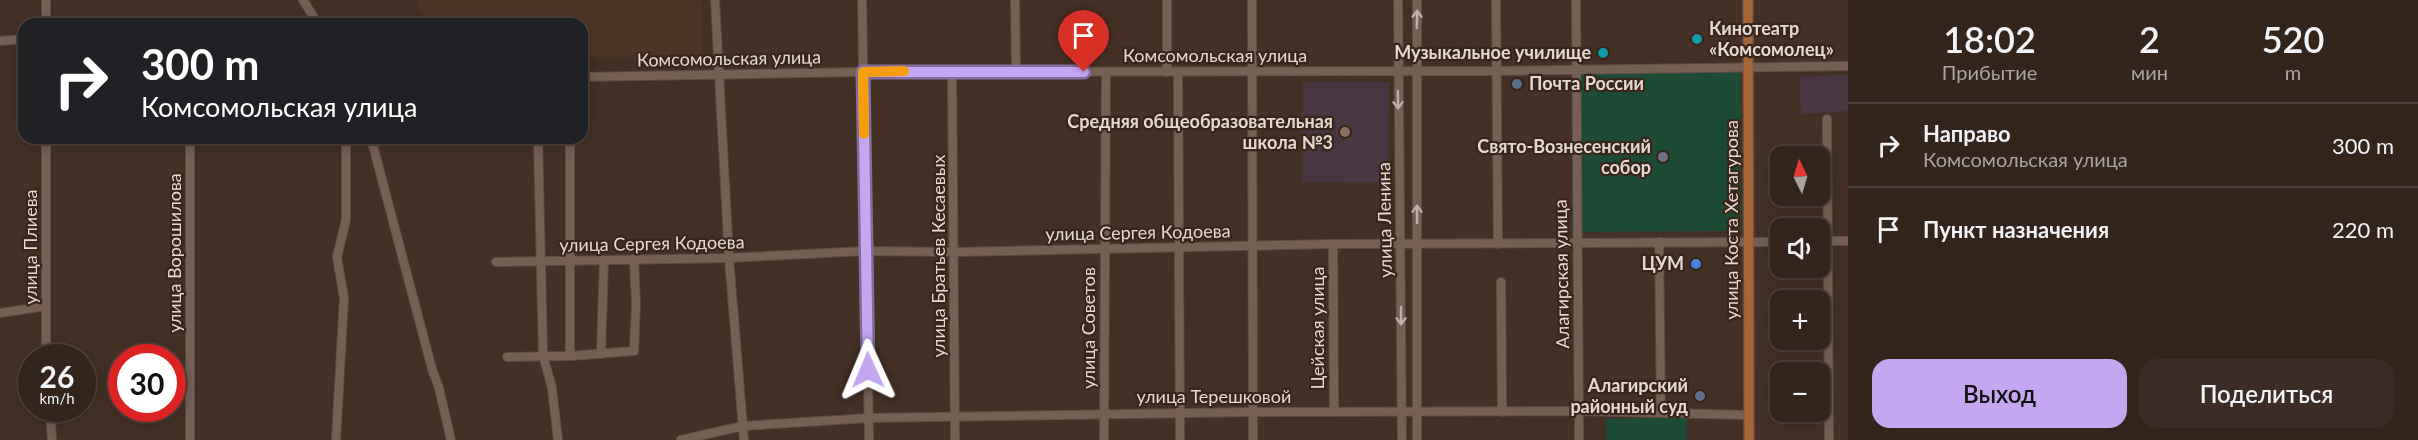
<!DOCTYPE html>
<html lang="ru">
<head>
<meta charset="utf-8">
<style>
  :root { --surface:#33241c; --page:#3b2c25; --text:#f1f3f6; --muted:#a9a4a3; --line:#4e413b; --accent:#c5a7f1 }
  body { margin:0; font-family:Lato,sans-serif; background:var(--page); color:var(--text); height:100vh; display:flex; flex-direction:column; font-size:22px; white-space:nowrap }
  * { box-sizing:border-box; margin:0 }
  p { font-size:20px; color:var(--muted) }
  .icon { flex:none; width:33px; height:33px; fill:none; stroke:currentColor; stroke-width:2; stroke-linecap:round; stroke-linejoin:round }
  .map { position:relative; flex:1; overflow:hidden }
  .panel { display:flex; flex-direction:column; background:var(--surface); width:570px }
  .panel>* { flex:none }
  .guide { position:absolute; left:18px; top:18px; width:570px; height:126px; border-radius:18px; box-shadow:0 3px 15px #0003,0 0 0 2px var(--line); background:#202124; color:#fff; overflow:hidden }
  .needle { width:39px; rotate:355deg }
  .buttons { position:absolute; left:1770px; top:146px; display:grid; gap:12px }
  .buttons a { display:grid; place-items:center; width:60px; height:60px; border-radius:12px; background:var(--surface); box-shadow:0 3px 15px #0003,0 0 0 2px var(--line); font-size:30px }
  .speed { position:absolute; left:18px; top:344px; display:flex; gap:12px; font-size:30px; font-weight:700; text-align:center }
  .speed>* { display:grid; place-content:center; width:78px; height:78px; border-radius:50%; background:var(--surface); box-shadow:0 3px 15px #0003,0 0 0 2px var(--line); line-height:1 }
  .speed small { font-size:15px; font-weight:400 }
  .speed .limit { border:9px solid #d22; background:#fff; color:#111 }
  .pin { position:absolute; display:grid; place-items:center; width:51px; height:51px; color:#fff; margin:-62px -26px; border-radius:50% 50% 50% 0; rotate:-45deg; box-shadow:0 0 6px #0007 }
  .pin .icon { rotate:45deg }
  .me { position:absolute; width:66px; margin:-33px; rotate:359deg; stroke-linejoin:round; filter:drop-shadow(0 0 4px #0008) }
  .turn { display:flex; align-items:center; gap:21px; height:126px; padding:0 24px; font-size:27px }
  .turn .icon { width:78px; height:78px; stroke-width:2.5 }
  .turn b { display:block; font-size:42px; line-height:51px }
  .eta { display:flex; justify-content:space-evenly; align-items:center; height:102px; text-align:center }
  .eta b { font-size:36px; font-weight:600; line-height:42px }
  .button { display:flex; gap:12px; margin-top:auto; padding:12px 24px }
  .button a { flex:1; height:69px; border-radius:18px; background:var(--accent); color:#111; font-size:24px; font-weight:600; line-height:69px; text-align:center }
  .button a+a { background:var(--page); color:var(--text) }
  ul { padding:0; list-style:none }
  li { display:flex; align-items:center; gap:18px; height:84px; padding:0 24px; border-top:2px solid var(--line) }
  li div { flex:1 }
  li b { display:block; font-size:22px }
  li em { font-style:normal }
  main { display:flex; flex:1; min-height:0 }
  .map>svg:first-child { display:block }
  .built { fill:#4f3526 }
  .education { fill:#483641 }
  .green { fill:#1b4b35 }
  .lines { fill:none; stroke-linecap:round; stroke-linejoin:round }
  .minor-casing { stroke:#5f4d44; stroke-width:10 }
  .major-casing { stroke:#5f4d44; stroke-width:12 }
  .minor { stroke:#766054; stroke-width:8 }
  .major { stroke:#a76536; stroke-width:9 }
  .oneway { stroke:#bfaea5 }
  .route-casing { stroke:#806d9d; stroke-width:15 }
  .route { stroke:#c5a7f1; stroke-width:10 }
  .slow { stroke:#f59e0b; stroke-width:10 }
  .culture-dot { fill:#0f9aa8; stroke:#39261b; stroke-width:2 }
  .service-dot { fill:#5c6f8a; stroke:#39261b; stroke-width:2 }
  .education-dot { fill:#8d6e63; stroke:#39261b; stroke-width:2 }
  .worship-dot { fill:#6b7280; stroke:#39261b; stroke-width:2 }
  .shop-dot { fill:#3f7fe0; stroke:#39261b; stroke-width:2 }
  .labels { text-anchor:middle; stroke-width:4.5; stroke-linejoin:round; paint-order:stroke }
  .poi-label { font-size:18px; font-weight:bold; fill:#e6d8d1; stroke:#39261b; text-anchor:end }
  .street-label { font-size:18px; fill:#e6d8d1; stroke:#39261b }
</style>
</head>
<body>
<main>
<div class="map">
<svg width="1848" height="440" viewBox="0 0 1848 440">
  <rect width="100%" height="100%" fill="#443025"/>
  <path class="built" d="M 417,0 L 701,0 L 703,65 L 638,64 L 635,57 L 582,57 L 582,24 L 424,24 Z"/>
  <g class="education">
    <path d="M 1848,74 L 1848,111 L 1801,114 L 1799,77 Z"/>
    <path d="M 1303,82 L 1389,82 L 1388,183 L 1302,182 Z"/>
  </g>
  <g class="green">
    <path d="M 1740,72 L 1741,231 L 1579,232 L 1579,73 Z"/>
    <path d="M 1687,417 L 1687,440 L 1606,440 L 1606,419 Z"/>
  </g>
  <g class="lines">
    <defs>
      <g id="minor">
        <path d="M 46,0 L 46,24"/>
        <path d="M 303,0 L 318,24"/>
        <path d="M 715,0 L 729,258 L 744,440"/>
        <path d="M 862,0 L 869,440"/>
        <path d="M 1015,0 L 1016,71"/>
        <path d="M 1167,0 L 1167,72"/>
        <path d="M 1252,0 L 1253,440"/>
        <path d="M 1398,0 L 1402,440"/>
        <path d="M 1417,0 L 1417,440"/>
        <path d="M 1496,0 L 1498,244"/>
        <path d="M 1576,0 L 1579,440"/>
        <path d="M 0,41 L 24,39"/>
        <path d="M 952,71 L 955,440"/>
        <path d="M 1178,72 L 1180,440"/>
        <path d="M 582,77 L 863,72 L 1495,71 L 1848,66"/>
        <path d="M 1827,119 L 1829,440"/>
        <path d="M 46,138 L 46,357"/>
        <path d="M 190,138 L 190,440"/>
        <path d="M 371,138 L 432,369 L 439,388 L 451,440"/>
        <path d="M 538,138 L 543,355 L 552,388 L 558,440"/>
        <path d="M 1820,241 L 1848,241"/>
        <path d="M 1659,242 L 1661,413"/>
        <path d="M 1333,244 L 1334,412"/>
        <path d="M 496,262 L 729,258 L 865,251 L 955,252 L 1333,244 L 1780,242"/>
        <path d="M 1501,282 L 1502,412"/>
        <path d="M 0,313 L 46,306"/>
        <path d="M 601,354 L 604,260"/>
        <path d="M 570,356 L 570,138"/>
        <path d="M 507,357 L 570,356 L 634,351 L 636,304 L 634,259"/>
        <path d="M 50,408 L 52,440"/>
        <path d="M 336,440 L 344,298 L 337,257 L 346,220 L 346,138"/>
        <path d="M 681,440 L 743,426 L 869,418 L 1252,412 L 1579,411 L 1749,415"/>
        <path d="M 1104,440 L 1106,72"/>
      </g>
      <path id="major" d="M 1748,0 L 1749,440"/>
    </defs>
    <use href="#minor" class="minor-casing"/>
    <use href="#major" class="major-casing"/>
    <use href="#minor" class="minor"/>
    <use href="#major" class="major"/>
  </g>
  <defs><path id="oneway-shaft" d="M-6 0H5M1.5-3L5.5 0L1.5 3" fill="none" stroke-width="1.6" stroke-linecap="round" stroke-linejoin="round" transform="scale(1.5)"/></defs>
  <g class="oneway">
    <use href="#oneway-shaft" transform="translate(1417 19) rotate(-89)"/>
    <use href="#oneway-shaft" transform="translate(1398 100) rotate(89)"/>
    <use href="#oneway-shaft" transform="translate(1417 214) rotate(-90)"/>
    <use href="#oneway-shaft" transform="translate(1401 316) rotate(90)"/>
  </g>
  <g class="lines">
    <defs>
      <path id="route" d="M 868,370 L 863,72 L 1084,72"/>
    </defs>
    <use href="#route" class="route-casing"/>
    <use href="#route" class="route"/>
    <path class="slow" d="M 864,134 L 863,72 L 904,71"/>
  </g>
  <g class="culture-dot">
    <circle cx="1697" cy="39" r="6"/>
    <circle cx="1603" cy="53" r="6"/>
  </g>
  <g class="service-dot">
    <circle cx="1517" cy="84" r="6"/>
    <circle cx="1700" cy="396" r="6"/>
  </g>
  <circle class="education-dot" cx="1345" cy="132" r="6"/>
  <circle class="worship-dot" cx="1663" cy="157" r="6"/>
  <circle class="shop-dot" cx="1696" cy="264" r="6"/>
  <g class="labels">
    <g class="poi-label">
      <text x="1709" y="35" text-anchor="start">Кинотеатр<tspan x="1709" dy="21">«Комсомолец»</tspan></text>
      <text x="1591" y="59">Музыкальное училище</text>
      <text x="1529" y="90" text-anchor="start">Почта России</text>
      <text x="1333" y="128">Средняя общеобразовательная<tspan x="1333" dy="21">школа №3</tspan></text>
      <text x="1651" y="153">Свято-Вознесенский<tspan x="1651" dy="21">собор</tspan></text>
      <text x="1684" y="270">ЦУМ</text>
      <text x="1688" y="392">Алагирский<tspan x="1688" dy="21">районный суд</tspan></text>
    </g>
    <g class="street-label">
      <text x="1215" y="62">Комсомольская улица</text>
      <text transform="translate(729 59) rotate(-1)" y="6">Комсомольская улица</text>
      <text transform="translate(1385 220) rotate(-91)" y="6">улица Ленина</text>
      <text transform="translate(1732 220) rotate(-90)" y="6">улица Коста Хетагурова</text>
      <text transform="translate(1138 233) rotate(-1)" y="6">улица Сергея Кодоева</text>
      <text transform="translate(652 244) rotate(-1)" y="6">улица Сергея Кодоева</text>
      <text transform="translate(31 247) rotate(-90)" y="6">улица Плиева</text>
      <text transform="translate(175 253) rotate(-90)" y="6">улица Ворошилова</text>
      <text transform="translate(939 256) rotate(-90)" y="6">улица Братьев Кесаевых</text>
      <text transform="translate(1562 274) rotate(-91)" y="6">Алагирская улица</text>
      <text transform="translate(1089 328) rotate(-90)" y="6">улица Советов</text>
      <text transform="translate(1318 328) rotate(-90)" y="6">Цейская улица</text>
      <text x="1214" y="403">улица Терешковой</text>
    </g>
  </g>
</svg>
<div class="buttons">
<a><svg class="needle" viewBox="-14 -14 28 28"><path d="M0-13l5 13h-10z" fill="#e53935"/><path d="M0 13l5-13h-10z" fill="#a9a4a3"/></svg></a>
<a><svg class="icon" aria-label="sound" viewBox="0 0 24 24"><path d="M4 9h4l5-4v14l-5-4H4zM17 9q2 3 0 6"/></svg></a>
<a>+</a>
<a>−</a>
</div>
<div class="speed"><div>26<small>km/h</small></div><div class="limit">30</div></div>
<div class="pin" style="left:1084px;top:72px;background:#d93025"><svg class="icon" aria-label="arrive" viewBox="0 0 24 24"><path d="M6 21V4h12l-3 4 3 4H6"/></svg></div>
<svg class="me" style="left:868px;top:370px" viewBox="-20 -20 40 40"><path d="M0-17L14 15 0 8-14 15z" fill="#c5a7f1" stroke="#fff" stroke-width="4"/></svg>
<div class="guide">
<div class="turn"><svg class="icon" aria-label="right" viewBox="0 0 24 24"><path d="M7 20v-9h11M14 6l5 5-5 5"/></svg><div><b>300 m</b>Комсомольская улица</div></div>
</div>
</div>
<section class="panel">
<div class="eta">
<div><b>18:02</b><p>Прибытие</p></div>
<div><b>2</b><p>мин</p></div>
<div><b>520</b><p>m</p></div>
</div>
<ul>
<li><svg class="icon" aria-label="right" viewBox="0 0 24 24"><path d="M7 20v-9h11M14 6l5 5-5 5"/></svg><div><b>Направо</b><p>Комсомольская улица</p></div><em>300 m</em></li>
<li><svg class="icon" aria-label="arrive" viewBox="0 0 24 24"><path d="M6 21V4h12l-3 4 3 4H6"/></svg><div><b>Пункт назначения</b></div><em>220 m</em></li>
</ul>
<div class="button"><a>Выход</a><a>Поделиться</a></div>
</section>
</main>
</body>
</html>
